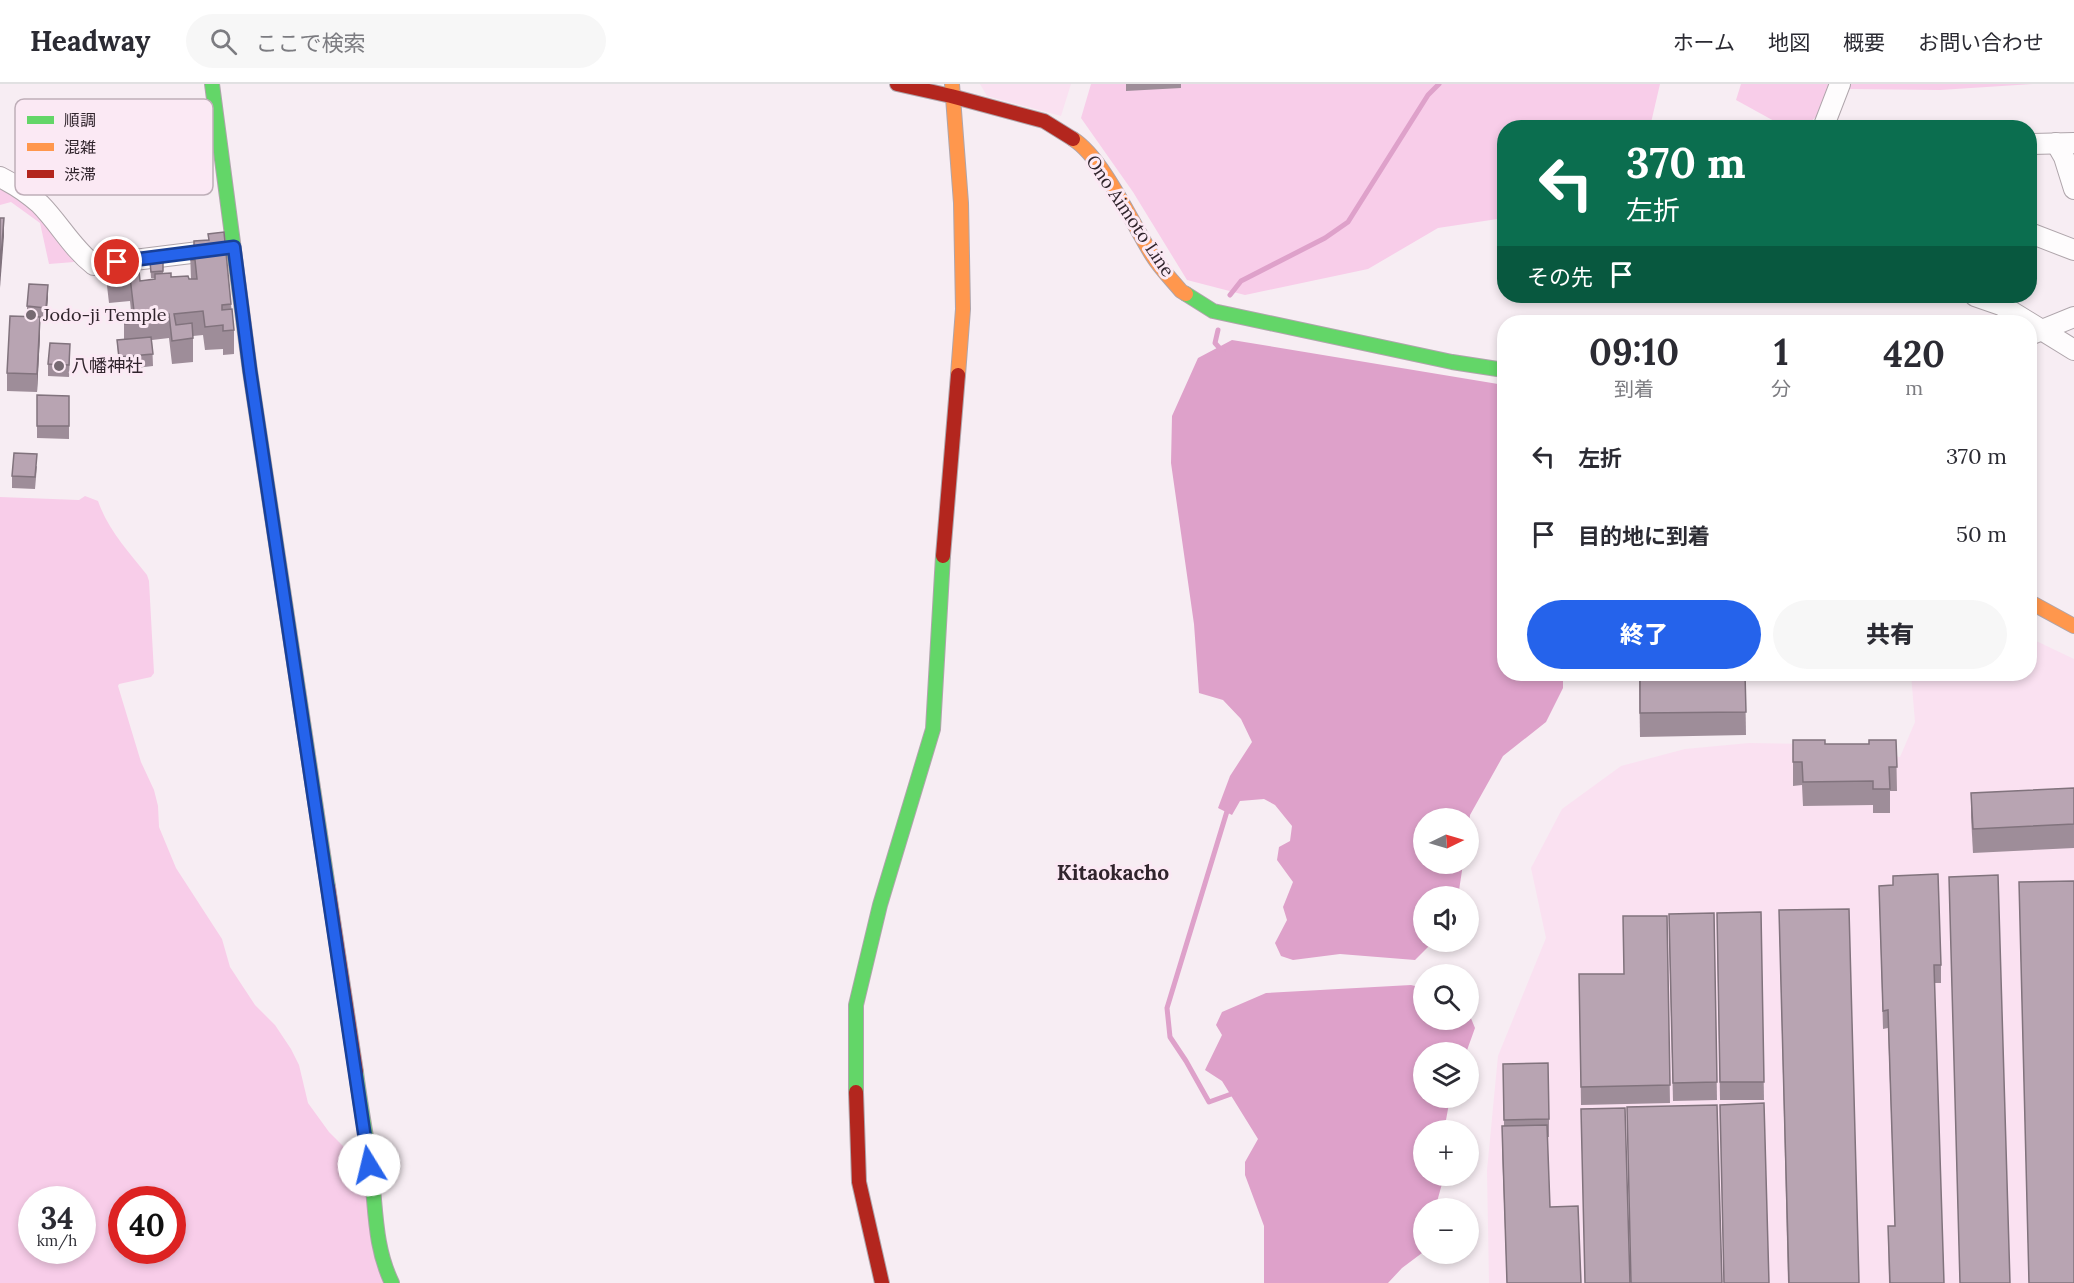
<!DOCTYPE html>
<html lang="ja">
<head>
<meta charset="utf-8">
<style>
  :root { --surface:#fff; --page:#f7f7f7; --text:#2b2b33; --muted:#7c7c81; --line:#e1e1e2; --accent:#2563eb }
  body { margin:0; font-family:Lora,"Noto Sans JP",serif; background:var(--page); color:var(--text); height:100vh; display:flex; flex-direction:column; font-size:22px; white-space:nowrap }
  * { box-sizing:border-box; margin:0 }
  p { font-size:20px; color:var(--muted) }
  .icon { flex:none; width:33px; height:33px; fill:none; stroke:currentColor; stroke-width:2; stroke-linecap:round; stroke-linejoin:round }
  .map { position:relative; flex:1; overflow:hidden }
  .sheet { position:absolute; left:1497px; top:231px; width:540px; height:366px; display:flex; flex-direction:column; background:var(--surface); border-radius:24px; box-shadow:0 3px 9px #0003 }
  .sheet>* { flex:none }
  .hud { position:absolute; left:1497px; top:36px; width:540px; height:183px; border-radius:24px; box-shadow:0 3px 9px #0003; background:#0b6e4f; color:#fff; overflow:hidden }
  .needle { width:39px; rotate:85deg }
  .controls { position:absolute; left:1413px; top:724px; display:grid; gap:12px }
  .controls a { display:grid; place-items:center; width:66px; height:66px; border-radius:50%; background:var(--surface); box-shadow:0 3px 9px #0003; font-size:30px }
  .speed { position:absolute; left:18px; top:1102px; display:flex; gap:12px; font-size:30px; font-weight:700; text-align:center }
  .speed>* { display:grid; place-content:center; width:78px; height:78px; border-radius:50%; background:var(--surface); box-shadow:0 3px 9px #0003; line-height:1 }
  .speed small { font-size:15px; font-weight:400 }
  .speed .limit { border:9px solid #d22; background:#fff; color:#111 }
  .pin { position:absolute; display:grid; place-items:center; width:51px; height:51px; color:#fff; margin:-26px; border:3px solid #fff; border-radius:50%; box-shadow:0 2px 6px #0007 }
  .me { position:absolute; width:66px; margin:-33px; rotate:351deg; stroke-linejoin:round; filter:drop-shadow(0 0 4px #0008) }
  .turn { display:flex; align-items:center; gap:21px; height:126px; padding:0 30px; font-size:27px }
  .turn .icon { width:78px; height:78px; stroke-width:2.5 }
  .turn b { display:block; font-size:42px; line-height:51px }
  .then { display:flex; align-items:center; height:57px; padding:0 30px; background:#0003; gap:12px; font-size:22px }
  .eta { display:flex; justify-content:space-evenly; align-items:center; height:102px; text-align:center }
  .eta b { font-size:36px; font-weight:800; line-height:42px }
  .action { display:flex; gap:12px; margin-top:auto; padding:12px 30px }
  .action a { flex:1; height:69px; border-radius:36px; background:var(--accent); color:#fff; font-size:24px; font-weight:800; line-height:69px; text-align:center }
  .action a+a { background:var(--page); color:var(--text) }
  ul { padding:0; list-style:none }
  li { display:flex; align-items:center; gap:18px; height:78px; padding:0 30px }
  li div { flex:1 }
  li b { display:block; font-size:22px }
  li em { font-style:normal }
  header { display:flex; align-items:center; gap:36px; box-sizing:border-box; height:84px; padding:0 30px; background:var(--surface); border-bottom:2px solid var(--line) }
  header strong { font-size:28px }
  nav { display:flex; gap:33px; margin-inline-start:auto; font-size:21px }
  .search { width:420px; height:54px; background:var(--page); display:flex; align-items:center; gap:15px; box-sizing:border-box; padding:0 21px; border-radius:33px; color:var(--muted); font-size:22px }
  .map>svg:first-child { display:block }
  .built { fill:#fae1f1 }
  .green { fill:#f8cde9; fill-rule:evenodd }
  .water { fill:#dea1ca }
  .lines { fill:none; stroke-linecap:round; stroke-linejoin:round }
  .stream { stroke:#dea1ca; stroke-width:5 }
  .street-casing { stroke:#afa5ab; stroke-width:22 }
  .fast-casing { stroke:#afa5ab; stroke-width:16 }
  .slow-casing { stroke:#afa5ab; stroke-width:16 }
  .jam-casing { stroke:#afa5ab; stroke-width:16 }
  .street { stroke:#fefcfd; stroke-width:20 }
  .fast { stroke:#63d668; stroke-width:14 }
  .slow { stroke:#ff974d; stroke-width:14 }
  .jam { stroke:#b3261e; stroke-width:14 }
  .wall { fill:#9e8d99 }
  .shaded-wall { fill:#81737d }
  .building { fill:#b8a4b2; stroke:#81737d; stroke-width:1.5 }
  .route-casing { stroke:#184099; stroke-width:15 }
  .route { stroke:#2563eb; stroke-width:10 }
  .poi-dot { fill:#766a72; stroke:#fbe9f4; stroke-width:2 }
  .labels { text-anchor:middle; stroke-width:6; stroke-linejoin:round; paint-order:stroke }
  .street-label { font-size:18px; fill:#30242c; stroke:#fbe9f4 }
  .poi-label { font-size:18px; fill:#30242c; stroke:#fbe9f4; text-anchor:start }
  .quarter-label { font-size:21px; font-weight:bold; fill:#30242c; stroke:#fbe9f4 }
  .key { fill:#fbe9f4; stroke:#beaeb8; stroke-width:1.5 }
  .key-label { font-size:16px; fill:#30242c }
</style>
</head>
<body>
<header>
<strong>Headway</strong>
<div class="search"><svg class="icon" aria-label="search" viewBox="0 0 24 24"><circle cx="10" cy="10" r="6"/><path d="M15 15l6 6"/></svg>ここで検索</div>
<nav><a>ホーム</a><a>地図</a><a>概要</a><a>お問い合わせ</a></nav>
</header>
<div class="map">
<svg width="2074" height="1199" viewBox="0 0 2074 1199">
  <rect width="100%" height="100%" fill="#f7edf3"/>
  <g class="built">
    <path d="M 980,0 L 1071,0 L 1061,32 L 987,12 Z"/>
    <path d="M 2030,554 L 2074,575 L 2074,1199 L 1489,1199 L 1487,1086 L 1498,972 L 1546,854 L 1531,784 L 1562,725 L 1621,682 L 1685,665 L 1749,659 L 1813,660 L 1900,673 L 1915,638 L 1911,590 L 2030,590 Z"/>
  </g>
  <g class="green">
    <path d="M 1091,0 L 1660,0 L 1650,43 L 1504,44 L 1504,134 L 1438,144 L 1368,185 L 1245,211 L 1187,196 L 1133,108 L 1081,34 Z"/>
    <path d="M 1741,0 L 2033,0 L 1940,6 L 1846,5 L 1805,43 L 1785,43 L 1736,16 Z"/>
    <path d="M 0,106 L 9,106 L 22,112 L 75,176 L 74,178 L 49,180 L 40,139 L 11,118 L 0,121 Z"/>
    <path d="M 85,412 L 98,417 C 108,446 128,467 147,491 L 149,497 L 154,589 L 151,593 L 119,600 L 118,602 L 141,678 L 154,706 L 158,722 L 159,743 L 176,784 L 222,855 L 230,883 L 255,921 L 275,941 L 291,965 L 299,981 L 308,1019 L 329,1048 L 360,1079 L 385,1199 L 0,1199 L 0,413 L 79,416 ZM 32,1116 L 82,1116 L 82,1167 L 32,1167 ZM 122,1116 L 172,1116 L 172,1167 L 122,1167 Z"/>
  </g>
  <g class="water">
    <path d="M 1232,256 L 1504,301 L 1504,590 L 1563,590 L 1563,604 L 1546,638 L 1503,672 L 1470,731 L 1469,741 L 1468,735 L 1424,735 L 1424,780 L 1463,780 L 1458,813 L 1424,813 L 1424,858 L 1433,858 L 1415,876 L 1340,870 L 1293,876 L 1281,872 L 1275,859 L 1287,836 L 1283,823 L 1293,798 L 1277,776 L 1279,763 L 1290,757 L 1292,742 L 1275,721 L 1264,715 L 1240,717 L 1232,731 L 1218,724 L 1230,692 L 1252,658 L 1241,635 L 1223,616 L 1199,609 L 1194,540 L 1171,379 L 1172,332 L 1198,274 Z"/>
    <path d="M 1411,901 L 1423,904 L 1424,936 L 1468,936 L 1469,916 L 1475,917 L 1470,932 L 1475,944 L 1466,969 L 1424,969 L 1424,1014 L 1450,1014 L 1444,1047 L 1424,1047 L 1424,1092 L 1443,1092 L 1443,1096 L 1435,1125 L 1424,1125 L 1422,1169 L 1402,1184 L 1388,1199 L 1264,1199 L 1264,1142 L 1245,1091 L 1245,1078 L 1258,1055 L 1222,997 L 1205,986 L 1222,951 L 1216,941 L 1222,928 L 1266,909 Z"/>
  </g>
  <g class="lines">
    <g class="stream">
      <path d="M 1230,211 L 1241,197 L 1325,154 L 1348,138 L 1428,11 L 1439,0"/>
      <path d="M 1218,246 L 1215,259 L 1223,268"/>
      <path d="M 1228,724 L 1167,924 L 1170,953 L 1186,977 L 1209,1018 L 1234,1009"/>
    </g>
    <defs>
      <g id="street">
        <path d="M 1823,44 L 1840,0"/>
        <path d="M 2056,59 L 2064,73 L 2074,105"/>
        <path d="M 2030,60 L 2074,59"/>
        <path d="M 0,93 C 14,100 28,109 40,120 C 59,139 72,164 94,181 L 215,166"/>
        <path d="M 2030,149 L 2074,166"/>
        <path d="M 1975,212 L 2001,221 L 2074,266"/>
        <path d="M 2032,250 L 2074,233"/>
      </g>
      <g id="fast">
        <path d="M 212,0 L 250,287 L 328,803"/>
        <path d="M 1186,210 L 1213,227 L 1452,278 L 1504,286"/>
        <path d="M 356,988 C 361,1027 369,1065 373,1104 C 376,1137 377,1168 392,1199"/>
        <path d="M 856,1008 L 856,921 L 880,821 L 933,645 L 943,472"/>
      </g>
      <g id="slow">
        <path d="M 952,0 L 961,119 L 963,225 L 958,291"/>
        <path d="M 1073,55 C 1103,74 1132,139 1152,171 C 1160,184 1171,195 1181,207 L 1186,210"/>
        <path d="M 2030,518 L 2074,542"/>
      </g>
      <g id="jam">
        <path d="M 897,0 L 951,12 L 1044,37 L 1073,55"/>
        <path d="M 943,472 L 958,291"/>
        <path d="M 328,803 L 356,988"/>
        <path d="M 856,1008 L 859,1098 L 882,1199"/>
      </g>
    </defs>
    <use href="#street" class="street-casing"/>
    <use href="#fast" class="fast-casing"/>
    <use href="#slow" class="slow-casing"/>
    <use href="#jam" class="jam-casing"/>
    <use href="#street" class="street"/>
    <use href="#fast" class="fast"/>
    <use href="#slow" class="slow"/>
    <use href="#jam" class="jam"/>
  </g>
  <g class="wall">
    <path d="M 1126,0 L 1181,0 L 1181,4 L 1126,7 Z"/>
    <path d="M 208,150 L 231,220 L 234,246 L 234,270 L 223,271 L 223,265 L 205,266 L 203,251 L 193,252 L 193,278 L 172,280 L 169,254 L 152,256 L 153,282 L 119,286 L 117,256 L 124,255 L 124,228 L 131,227 L 130,217 L 109,219 L 106,193 L 106,169 L 140,197 L 155,195 L 155,194 L 151,194 L 150,178 L 163,177 L 163,190 L 171,193 L 191,195 L 190,167 L 194,166 L 194,157 L 208,156 Z"/>
    <path d="M 48,213 L 46,236 L 40,235 L 40,251 L 37,308 L 7,307 L 7,289 L 27,233 L 27,222 Z"/>
    <path d="M 70,272 L 69,293 L 48,292 L 48,280 Z"/>
    <path d="M 37,311 L 69,312 L 69,355 L 37,354 Z"/>
    <path d="M 37,382 L 35,405 L 12,404 L 12,392 Z"/>
    <path d="M 1639,590 L 1745,590 L 1746,651 L 1640,653 Z"/>
    <path d="M 1793,656 L 1825,660 L 1869,660 L 1896,656 L 1897,707 L 1890,707 L 1890,729 L 1873,729 L 1873,721 L 1803,722 L 1802,701 L 1793,702 Z"/>
    <path d="M 2074,704 L 2074,764 L 1973,769 L 1971,733 L 1971,709 Z"/>
    <path d="M 1949,793 L 2010,1199 L 1960,1199 Z"/>
    <path d="M 2019,798 L 2074,1199 L 2029,1199 Z"/>
    <path d="M 1879,802 L 1941,881 L 1941,899 L 1934,899 L 1944,1199 L 1889,1199 L 1888,1142 L 1895,1142 L 1888,944 L 1883,945 Z"/>
    <path d="M 1779,826 L 1859,1199 L 1788,1199 Z"/>
    <path d="M 1761,828 L 1764,1016 L 1720,1016 L 1717,847 Z"/>
    <path d="M 1714,829 L 1717,1016 L 1673,1017 L 1669,848 Z"/>
    <path d="M 1667,832 L 1670,1019 L 1581,1021 L 1579,890 L 1624,890 Z"/>
    <path d="M 1503,980 L 1549,1035 L 1549,1053 L 1547,1053 L 1550,1123 L 1581,1199 L 1507,1199 L 1502,1066 L 1502,1042 L 1504,1042 Z"/>
  </g>
  <g class="shaded-wall">
    <path d="M 4,134 L 4,152 L 0,204 L 0,186 Z"/>
    <path d="M 48,201 L 48,213 L 46,236 L 46,224 Z"/>
    <path d="M 40,233 L 40,251 L 37,308 L 37,290 Z"/>
  </g>
  <g class="building">
    <path d="M 0,134 L 4,134 L 0,186 Z"/>
    <path d="M 224,148 L 231,220 L 222,221 L 222,226 L 232,225 L 234,246 L 223,247 L 223,241 L 205,243 L 203,227 L 174,230 L 176,241 L 192,239 L 193,254 L 172,257 L 169,230 L 140,233 L 141,238 L 125,240 L 124,228 L 134,227 L 130,193 L 109,195 L 106,169 L 137,166 L 140,197 L 155,195 L 155,190 L 171,189 L 171,193 L 188,192 L 189,195 L 197,195 L 195,176 L 191,176 L 190,167 L 194,166 L 194,157 L 209,156 L 208,150 Z"/>
    <path d="M 163,177 L 163,187 L 151,188 L 150,178 Z"/>
    <path d="M 29,200 L 48,201 L 46,224 L 27,222 Z"/>
    <path d="M 10,232 L 40,233 L 37,290 L 7,289 Z"/>
    <path d="M 151,253 L 153,270 L 119,273 L 117,256 Z"/>
    <path d="M 50,259 L 70,260 L 69,281 L 48,280 Z"/>
    <path d="M 37,311 L 69,312 L 69,342 L 37,342 Z"/>
    <path d="M 14,369 L 37,370 L 35,393 L 12,392 Z"/>
    <path d="M 1640,590 L 1745,590 L 1746,628 L 1640,629 Z"/>
    <path d="M 1793,656 L 1825,656 L 1825,660 L 1869,660 L 1869,656 L 1896,656 L 1897,683 L 1889,683 L 1890,705 L 1873,705 L 1873,697 L 1803,698 L 1802,678 L 1793,678 Z"/>
    <path d="M 2074,704 L 2074,740 L 1973,745 L 1971,709 Z"/>
    <path d="M 1938,790 L 1941,881 L 1934,881 L 1944,1199 L 1890,1199 L 1888,1142 L 1895,1142 L 1888,926 L 1883,927 L 1879,802 L 1893,801 L 1893,792 Z"/>
    <path d="M 1998,791 L 2010,1199 L 1960,1199 L 1949,793 Z"/>
    <path d="M 2074,797 L 2074,1199 L 2029,1199 L 2019,798 Z"/>
    <path d="M 1849,825 L 1859,1199 L 1789,1199 L 1779,826 Z"/>
    <path d="M 1761,828 L 1764,998 L 1720,998 L 1717,829 Z"/>
    <path d="M 1714,829 L 1717,998 L 1673,999 L 1669,830 Z"/>
    <path d="M 1623,832 L 1667,832 L 1670,1001 L 1581,1003 L 1579,890 L 1624,890 Z"/>
    <path d="M 1548,979 L 1549,1035 L 1504,1036 L 1503,980 Z"/>
    <path d="M 1764,1019 L 1769,1199 L 1724,1199 L 1720,1021 Z"/>
    <path d="M 1717,1021 L 1722,1199 L 1631,1199 L 1627,1023 Z"/>
    <path d="M 1625,1024 L 1630,1199 L 1585,1199 L 1581,1025 Z"/>
    <path d="M 1547,1041 L 1550,1123 L 1578,1122 L 1581,1199 L 1507,1199 L 1502,1042 Z"/>
  </g>
  <g class="lines">
    <defs>
      <path id="route" d="M 117,178 L 234,163 L 250,287 L 369,1081"/>
    </defs>
    <use href="#route" class="route-casing"/>
    <use href="#route" class="route"/>
  </g>
  <g class="poi-dot">
    <circle cx="31" cy="231" r="6"/>
    <circle cx="59" cy="282" r="6"/>
  </g>
  <g class="labels">
    <g class="street-label">
      <text transform="translate(1130 132) rotate(56)" y="6">Ono Aimoto Line</text>
    </g>
    <g class="poi-label">
      <text x="43" y="237">Jodo-ji Temple</text>
      <text x="71" y="288">八幡神社</text>
    </g>
    <g class="quarter-label">
      <text x="1113" y="796">Kitaokacho</text>
    </g>
  </g>
  <rect x="15" y="15" width="198" height="96" rx="9" class="key"/>
  <rect x="27" y="32" width="27" height="8" fill="#63d668"/>
  <rect x="27" y="59" width="27" height="8" fill="#ff974d"/>
  <rect x="27" y="86" width="27" height="8" fill="#b3261e"/>
  <g class="key-label">
    <text x="64" y="42">順調</text>
    <text x="64" y="69">混雑</text>
    <text x="64" y="96">渋滞</text>
  </g>
</svg>
<div class="controls">
<a><svg class="needle" viewBox="-14 -14 28 28"><path d="M0-13l5 13h-10z" fill="#e53935"/><path d="M0 13l5-13h-10z" fill="#7c7c81"/></svg></a>
<a><svg class="icon" aria-label="sound" viewBox="0 0 24 24"><path d="M4 9h4l5-4v14l-5-4H4zM17 9q2 3 0 6"/></svg></a>
<a><svg class="icon" aria-label="search" viewBox="0 0 24 24"><circle cx="10" cy="10" r="6"/><path d="M15 15l6 6"/></svg></a>
<a><svg class="icon" aria-label="layers" viewBox="0 0 24 24"><path d="M12 4l9 5-9 5-9-5zM3 14l9 5 9-5"/></svg></a>
<a>+</a>
<a>−</a>
</div>
<div class="speed"><div>34<small>km/h</small></div><div class="limit">40</div></div>
<div class="pin" style="left:117px;top:178px;background:#d93025"><svg class="icon" aria-label="arrive" viewBox="0 0 24 24"><path d="M6 21V4h12l-3 4 3 4H6"/></svg></div>
<svg class="me" style="left:369px;top:1081px" viewBox="-20 -20 40 40"><circle r="19" fill="#fff"/><path d="M0-13L10 11 0 6-10 11z" fill="#2563eb"/></svg>
<div class="hud">
<div class="turn"><svg class="icon" aria-label="left" viewBox="0 0 24 24"><path d="M17 20v-9H6M10 6l-5 5 5 5"/></svg><div><b>370 m</b>左折</div></div>
<div class="then">その先<svg class="icon" aria-label="arrive" viewBox="0 0 24 24"><path d="M6 21V4h12l-3 4 3 4H6"/></svg></div>
</div>
<section class="sheet">
<div class="eta">
<div><b>09:10</b><p>到着</p></div>
<div><b>1</b><p>分</p></div>
<div><b>420</b><p>m</p></div>
</div>
<ul>
<li><svg class="icon" aria-label="left" viewBox="0 0 24 24"><path d="M17 20v-9H6M10 6l-5 5 5 5"/></svg><div><b>左折</b></div><em>370 m</em></li>
<li><svg class="icon" aria-label="arrive" viewBox="0 0 24 24"><path d="M6 21V4h12l-3 4 3 4H6"/></svg><div><b>目的地に到着</b></div><em>50 m</em></li>
</ul>
<div class="action"><a>終了</a><a>共有</a></div>
</section>
</div>
</body>
</html>
